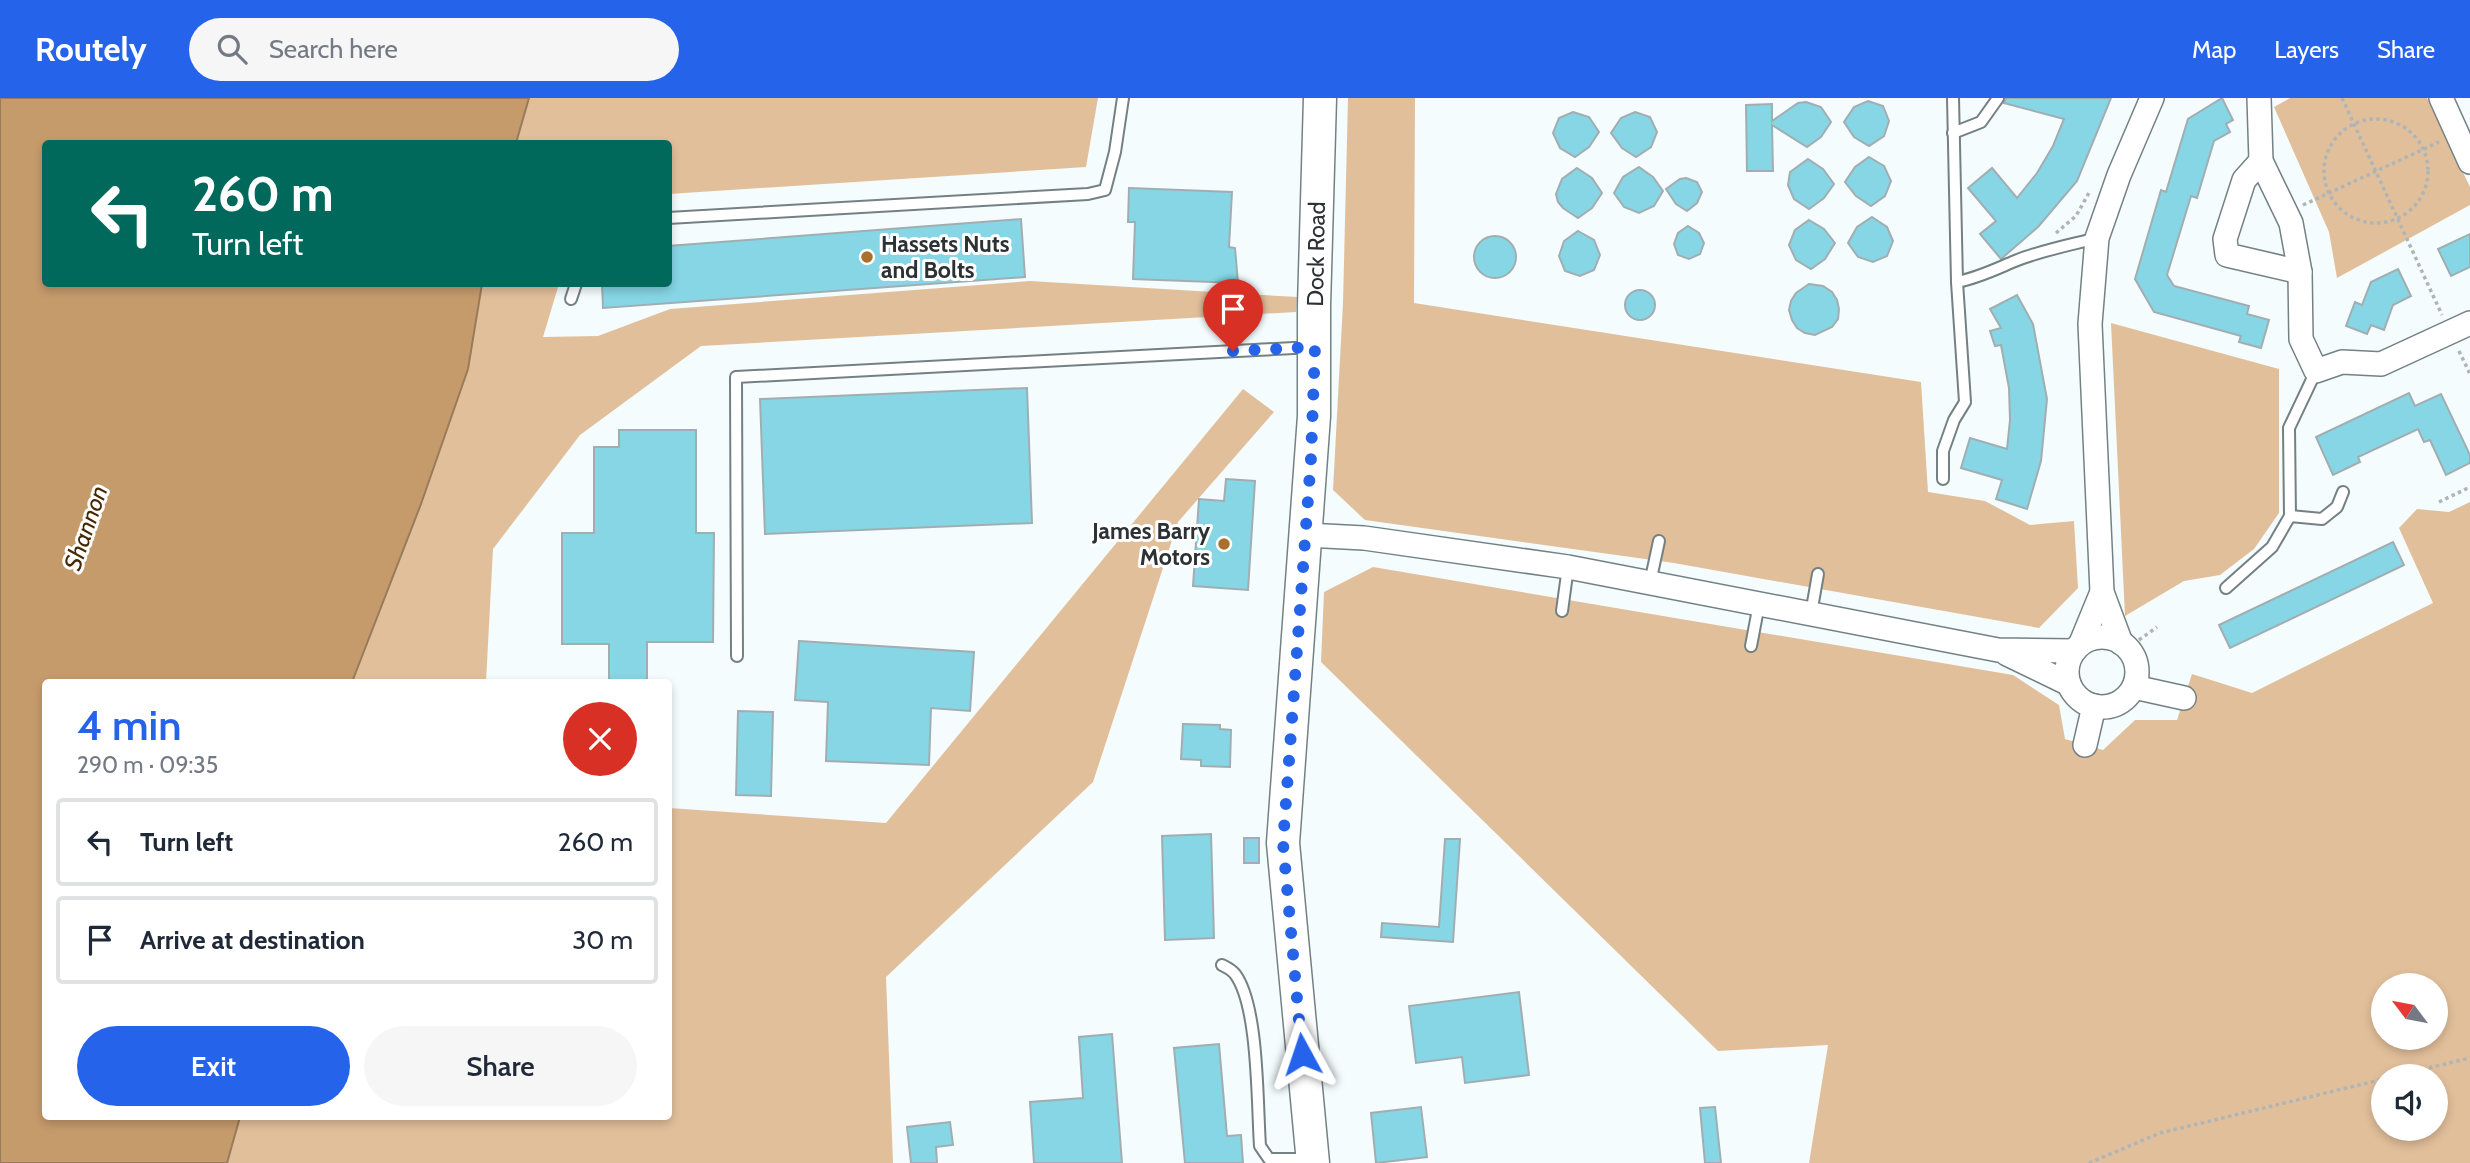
<!DOCTYPE html>
<html lang="en">
<head>
<meta charset="utf-8">
<style>
  :root { --surface:#fff; --page:#f6f6f7; --text:#1f2937; --muted:#747a83; --line:#e0e1e3; --accent:#2563eb }
  body { margin:0; font-family:Cabin,sans-serif; background:var(--page); color:var(--text); height:100vh; display:flex; flex-direction:column; font-size:26px; white-space:nowrap }
  * { box-sizing:border-box; margin:0 }
  p { font-size:23px; color:var(--muted) }
  .icon { flex:none; width:38px; height:38px; fill:none; stroke:currentColor; stroke-width:2; stroke-linecap:round; stroke-linejoin:round }
  .map { position:relative; flex:1; overflow:hidden }
  .sheet { position:absolute; left:42px; top:581px; width:630px; height:441px; display:flex; flex-direction:column; background:var(--surface); border-radius:7px; box-shadow:0 4px 10px #0003 }
  .sheet>* { flex:none }
  .top-card { position:absolute; left:42px; top:42px; width:630px; height:147px; border-radius:7px; box-shadow:0 4px 10px #0003; background:#00695c; color:#fff; overflow:hidden }
  .needle { width:46px; rotate:302deg }
  .fabs { position:absolute; left:2371px; top:875px; display:grid; gap:14px }
  .fabs a { display:grid; place-items:center; width:77px; height:77px; border-radius:50%; background:var(--surface); box-shadow:0 4px 10px #0003; font-size:35px }
  .pin { position:absolute; display:grid; place-items:center; width:60px; height:60px; color:#fff; margin:-72px -30px; border-radius:50% 50% 50% 0; rotate:-45deg; box-shadow:0 0 7px #0007 }
  .pin .icon { rotate:45deg }
  .me { position:absolute; width:77px; margin:-38px; rotate:355deg; stroke-linejoin:round; filter:drop-shadow(0 0 5px #0008) }
  .turn { display:flex; align-items:center; gap:24px; height:147px; padding:0 35px; font-size:32px }
  .turn .icon { width:91px; height:91px; stroke-width:2.5 }
  .turn b { display:block; font-size:49px; line-height:60px }
  .round { display:grid; place-items:center; flex:none; width:74px; height:74px; border-radius:37px; background:var(--page) }
  .head { display:flex; align-items:center; justify-content:space-between; height:119px; padding:0 35px }
  h1 { font-size:42px; font-weight:600; line-height:52px; color:var(--accent) }
  .primary-button { display:flex; gap:14px; margin-top:auto; padding:14px 35px }
  .primary-button a { flex:1; height:80px; border-radius:42px; background:var(--accent); color:#fff; font-size:28px; font-weight:600; line-height:80px; text-align:center }
  .primary-button a+a { background:var(--page); color:var(--text) }
  ul { padding:0; list-style:none }
  li { display:flex; align-items:center; gap:21px; height:88px; margin:0 14px 10px; padding:0 21px; border:4px solid var(--line); border-radius:7px }
  li div { flex:1 }
  li b { display:block; font-size:26px }
  li em { font-style:normal }
  header { display:flex; align-items:center; gap:42px; box-sizing:border-box; height:98px; padding:0 35px; background:var(--accent); color:#fff }
  header strong { font-size:33px }
  nav { display:flex; gap:38px; margin-inline-start:auto; font-size:24px }
  .search { width:490px; height:63px; background:var(--page); display:flex; align-items:center; gap:18px; box-sizing:border-box; padding:0 24px; border-radius:38px; color:var(--muted); font-size:26px }
  .map>svg:first-child { display:block }
  .green { fill:#e2bf9b; fill-rule:evenodd }
  .water { fill:#c69b6c; stroke:#987b5b; stroke-width:2 }
  .building { fill:#87d6e6; stroke:#a1aeb1; stroke-width:2 }
  .lines { fill:none; stroke-linecap:round; stroke-linejoin:round }
  .service-casing { stroke:#748183; stroke-width:14 }
  .minor-casing { stroke:#748183; stroke-width:26 }
  .secondary-casing { stroke:#748183; stroke-width:35 }
  .path { stroke:#aeb5b7; stroke-width:3.5; stroke-dasharray:3.5 3.5; stroke-linecap:butt }
  .service { stroke:#fff; stroke-width:10 }
  .minor { stroke:#fff; stroke-width:23 }
  .secondary { stroke:#fff; stroke-width:32 }
  .route { stroke:#2563eb; stroke-width:12; stroke-dasharray:0 21.6 }
  .poi-dot { fill:#a8712d; stroke:#fff; stroke-width:2.5 }
  .labels { text-anchor:middle; stroke-width:6; stroke-linejoin:round; paint-order:stroke }
  .poi-label { font-size:23px; font-weight:bold; fill:#2c3133; stroke:#fff; text-anchor:start }
  .street-label { font-size:23px; fill:#2c3133; stroke:#fff }
  .water-label { font-size:24px; font-style:italic; fill:#462902; stroke:#fff }
</style>
</head>
<body>
<header>
<strong>Routely</strong>
<div class="search"><svg class="icon" aria-label="search" viewBox="0 0 24 24"><circle cx="10" cy="10" r="6"/><path d="M15 15l6 6"/></svg>Search here</div>
<nav><a>Map</a><a>Layers</a><a>Share</a></nav>
</header>
<div class="map">
<svg width="2470" height="1065" viewBox="0 0 2470 1065">
  <rect width="100%" height="100%" fill="#f4fcfe"/>
  <g class="green">
    <path d="M 529,0 L 1098,0 L 1086,69 L 669,96 L 668,46 L 516,46 Z"/>
    <path d="M 1348,0 L 1415,0 L 1414,205 L 1921,284 L 1928,394 L 1985,403 L 2030,427 L 2074,423 L 2078,490 L 2039,530 L 1674,465 L 1365,422 L 1333,392 L 1343,205 Z"/>
    <path d="M 2290,0 L 2427,0 L 2470,89 L 2470,107 L 2337,180 L 2329,134 L 2274,9 Z"/>
    <path d="M 1030,183 L 1297,199 L 1296,214 L 701,248 L 580,337 L 493,451 L 486,584 L 352,584 L 421,406 L 468,271 L 482,186 L 559,186 L 543,239 L 598,238 L 670,211 Z"/>
    <path d="M 2111,225 L 2279,271 L 2279,415 L 2254,451 L 2220,477 L 2184,483 L 2125,518 Z"/>
    <path d="M 1243,291 L 1274,314 L 1178,424 L 1093,684 L 886,879 L 893,1065 L 227,1065 L 240,1019 L 668,1018 L 669,710 L 886,725 Z"/>
    <path d="M 2470,404 L 2470,1065 L 1809,1065 L 1828,947 L 1718,953 L 1321,564 L 1324,494 L 1373,469 L 2013,577 L 2059,607 L 2065,641 L 2103,652 L 2135,622 L 2177,622 L 2192,576 L 2252,595 L 2433,505 L 2399,430 L 2417,411 L 2449,414 ZM 2384,887 L 2436,887 L 2436,940 L 2384,940 ZM 2384,978 L 2436,978 L 2436,1031 L 2384,1031 Z"/>
  </g>
  <path class="water" d="M 0,0 L 529,0 L 516,45 L 46,46 L 46,186 L 482,186 L 468,271 L 421,406 L 352,584 L 46,584 L 46,1018 L 240,1019 L 227,1065 L 0,1065 Z"/>
  <g class="building">
    <path d="M 2006,0 L 2111,0 L 2077,83 L 2038,129 L 2001,161 L 1980,136 L 1996,123 L 1968,90 L 1992,70 L 2017,100 L 2037,75 L 2053,48 L 2064,21 L 2004,5 Z"/>
    <path d="M 2222,0 L 2233,22 L 2226,26 L 2230,34 L 2214,43 L 2197,100 L 2191,98 L 2167,177 L 2174,188 L 2249,208 L 2247,216 L 2269,222 L 2261,250 L 2239,244 L 2241,238 L 2154,214 L 2135,181 L 2161,92 L 2166,94 L 2188,21 Z"/>
    <path d="M 1868,3 L 1883,8 L 1889,23 L 1884,38 L 1869,48 L 1854,39 L 1844,24 L 1854,9 Z"/>
    <path d="M 1806,4 L 1821,9 L 1831,24 L 1821,39 L 1807,49 L 1772,27 L 1773,73 L 1747,73 L 1746,7 L 1772,6 L 1772,23 L 1798,5 Z"/>
    <path d="M 1573,14 L 1589,19 L 1599,34 L 1589,49 L 1575,59 L 1560,50 L 1553,35 L 1559,20 Z"/>
    <path d="M 1635,14 L 1650,19 L 1657,34 L 1651,49 L 1636,59 L 1622,50 L 1611,35 L 1621,20 Z"/>
    <path d="M 1869,59 L 1884,68 L 1891,83 L 1885,98 L 1871,108 L 1856,98 L 1845,84 L 1855,69 Z"/>
    <path d="M 1808,61 L 1823,71 L 1834,86 L 1824,100 L 1809,111 L 1794,101 L 1788,87 L 1790,74 Z"/>
    <path d="M 1639,69 L 1653,79 L 1663,93 L 1654,108 L 1639,115 L 1624,109 L 1614,95 L 1623,79 Z"/>
    <path d="M 1577,70 L 1592,80 L 1602,95 L 1592,110 L 1578,120 L 1563,110 L 1558,104 L 1556,96 L 1562,81 Z"/>
    <path d="M 1686,80 L 1697,84 L 1702,94 L 1697,105 L 1687,113 L 1676,106 L 1666,91 L 1680,81 Z"/>
    <path d="M 1129,90 L 1232,94 L 1229,149 L 1235,150 L 1238,185 L 1133,181 L 1135,124 L 1128,124 Z"/>
    <path d="M 1872,119 L 1887,129 L 1893,143 L 1887,158 L 1873,164 L 1858,159 L 1848,145 L 1857,129 Z"/>
    <path d="M 1021,121 L 1025,179 L 603,210 L 602,186 L 668,186 L 668,148 Z"/>
    <path d="M 1809,122 L 1824,131 L 1835,145 L 1825,161 L 1811,171 L 1796,162 L 1789,147 L 1795,132 Z"/>
    <path d="M 1688,128 L 1699,135 L 1704,145 L 1700,156 L 1689,161 L 1678,157 L 1674,146 L 1678,135 Z"/>
    <path d="M 1578,133 L 1594,142 L 1600,157 L 1594,172 L 1580,178 L 1565,173 L 1559,158 L 1564,143 Z"/>
    <path d="M 2470,136 L 2470,169 L 2451,178 L 2438,151 Z"/>
    <circle cx="1495" cy="159" r="21"/>
    <path d="M 2398,171 L 2411,198 L 2393,207 L 2384,232 L 2371,227 L 2367,236 L 2346,228 L 2355,204 L 2362,207 L 2371,184 Z"/>
    <path d="M 1809,186 L 1823,188 L 1832,194 L 1837,202 L 1839,211 L 1838,221 L 1832,229 L 1815,237 L 1805,235 L 1797,230 L 1792,222 L 1789,212 L 1791,203 L 1796,195 Z"/>
    <circle cx="1640" cy="207" r="15"/>
    <path d="M 2017,197 L 2033,226 L 2047,301 L 2041,363 L 2027,411 L 1996,401 L 2002,382 L 1961,370 L 1970,340 L 2007,351 L 2010,322 L 2009,290 L 2001,247 L 1995,248 L 1990,233 L 2001,230 L 1990,211 Z"/>
    <path d="M 1027,290 L 1032,425 L 765,436 L 760,301 Z"/>
    <path d="M 2409,295 L 2415,308 L 2441,296 L 2470,357 L 2470,365 L 2446,377 L 2430,342 L 2424,344 L 2418,331 L 2358,359 L 2360,364 L 2333,377 L 2316,339 Z"/>
    <path d="M 619,332 L 696,332 L 696,435 L 714,435 L 713,544 L 647,544 L 647,584 L 609,584 L 609,546 L 562,546 L 562,435 L 594,435 L 594,349 L 619,349 Z"/>
    <path d="M 1226,381 L 1255,383 L 1248,492 L 1193,488 L 1199,401 L 1224,403 Z"/>
    <path d="M 2393,444 L 2404,467 L 2230,550 L 2219,527 Z"/>
    <path d="M 799,543 L 974,554 L 970,613 L 931,610 L 929,667 L 826,663 L 828,604 L 795,602 Z"/>
    <path d="M 738,613 L 773,614 L 771,698 L 736,697 Z"/>
    <path d="M 1183,626 L 1220,627 L 1220,631 L 1231,632 L 1230,669 L 1201,668 L 1201,662 L 1181,661 Z"/>
    <path d="M 1211,736 L 1214,840 L 1165,842 L 1162,738 Z"/>
    <rect x="1244" y="740" width="15" height="25"/>
    <path d="M 1445,741 L 1460,741 L 1453,844 L 1381,839 L 1382,825 L 1439,829 Z"/>
    <path d="M 1519,894 L 1529,977 L 1465,985 L 1462,959 L 1416,965 L 1409,908 Z"/>
    <path d="M 1112,936 L 1122,1065 L 1034,1065 L 1030,1004 L 1083,1000 L 1079,939 Z"/>
    <path d="M 1219,946 L 1227,1038 L 1241,1037 L 1243,1065 L 1185,1065 L 1174,950 Z"/>
    <path d="M 1421,1009 L 1427,1059 L 1376,1065 L 1371,1015 Z"/>
    <path d="M 1715,1009 L 1721,1065 L 1705,1065 L 1700,1010 Z"/>
    <path d="M 950,1024 L 953,1047 L 936,1049 L 937,1065 L 911,1065 L 907,1029 Z"/>
  </g>
  <g class="lines">
    <defs>
      <g id="service">
        <path d="M 1953,0 L 1957,184 C 1978,180 1996,171 2015,163 C 2042,152 2070,147 2097,140"/>
        <path d="M 1953,35 L 1981,24 L 1998,0"/>
        <path d="M 668,120 L 1088,96 L 1105,92 L 1115,54 L 1123,0"/>
        <path d="M 571,201 L 576,186"/>
        <path d="M 1943,381 L 1943,353 L 1954,322 L 1965,304 L 1957,184"/>
        <path d="M 2290,418 L 2322,421 L 2337,409 L 2343,394"/>
        <path d="M 1650,485 L 1659,443"/>
        <path d="M 2226,490 L 2272,449 L 2290,418 L 2289,330 L 2316,273"/>
        <path d="M 1562,513 L 1568,469"/>
        <path d="M 1811,516 L 1818,476"/>
        <path d="M 1751,548 L 1759,506"/>
        <path d="M 737,558 L 736,279 L 1313,249"/>
        <path d="M 1222,867 C 1226,869 1232,872 1235,876 C 1259,908 1257,1006 1260,1048 L 1269,1061 L 1309,1061"/>
      </g>
      <g id="minor">
        <path d="M 2259,0 L 2261,63 L 2291,125 L 2300,174 L 2301,241 L 2316,273 L 2342,264 L 2381,266 L 2470,225"/>
        <path d="M 2441,0 L 2470,64"/>
        <path d="M 2261,63 L 2244,82 L 2225,141 L 2227,157 L 2300,174"/>
        <path d="M 1306,437 L 1364,440 L 1568,469 L 1998,552 L 2074,553"/>
        <circle cx="2102" cy="574" r="35"/>
        <path d="M 2081,545 L 2102,494"/>
        <path d="M 2121,545 L 2102,494 L 2090,226 L 2097,140 L 2119,77 L 2152,0"/>
        <path d="M 2007,556 L 2069,586"/>
        <path d="M 2134,589 L 2184,600"/>
        <path d="M 2085,647 L 2094,608"/>
      </g>
      <path id="secondary" d="M 1313,1065 L 1283,745 L 1314,318 L 1314,208 L 1320,0"/>
    </defs>
    <use href="#service" class="service-casing"/>
    <use href="#minor" class="minor-casing"/>
    <use href="#secondary" class="secondary-casing"/>
    <g class="path">
      <path d="M 2342,0 L 2442,217"/>
      <circle cx="2376" cy="73" r="52"/>
      <path d="M 2303,107 L 2439,44"/>
      <path d="M 2056,135 L 2076,118 L 2090,93"/>
      <path d="M 2459,253 L 2470,276"/>
      <path d="M 2439,404 L 2470,389"/>
      <path d="M 2139,542 L 2157,529"/>
      <path d="M 2395,978 L 2470,960"/>
      <path d="M 2089,1065 L 2160,1035 L 2384,981"/>
    </g>
    <use href="#service" class="service"/>
    <use href="#minor" class="minor"/>
    <use href="#secondary" class="secondary"/>
  </g>
  <g class="lines">
    <path class="route" d="M 1233,253 L 1315,249 L 1311,360 L 1283,745 L 1302,956"/>
  </g>
  <g class="poi-dot">
    <circle cx="867" cy="159" r="7"/>
    <circle cx="1224" cy="446" r="7"/>
  </g>
  <g class="labels">
    <g class="poi-label">
      <text x="881" y="154">Hassets Nuts<tspan x="881" dy="26">and Bolts</tspan></text>
      <text x="1210" y="441" text-anchor="end">James Barry<tspan x="1210" dy="26">Motors</tspan></text>
    </g>
    <g class="street-label">
      <text transform="translate(1316 156) rotate(-89)" y="8">Dock Road</text>
    </g>
    <g class="water-label">
      <text transform="translate(86 430) rotate(-71)" y="8">Shannon</text>
    </g>
  </g>
</svg>
<div class="fabs">
<a><svg class="needle" viewBox="-14 -14 28 28"><path d="M0-13l5 13h-10z" fill="#e53935"/><path d="M0 13l5-13h-10z" fill="#747a83"/></svg></a>
<a><svg class="icon" aria-label="sound" viewBox="0 0 24 24"><path d="M4 9h4l5-4v14l-5-4H4zM17 9q2 3 0 6"/></svg></a>
</div>
<div class="pin" style="left:1233px;top:253px;background:#d93025"><svg class="icon" aria-label="arrive" viewBox="0 0 24 24"><path d="M6 21V4h12l-3 4 3 4H6"/></svg></div>
<svg class="me" style="left:1302px;top:956px" viewBox="-20 -20 40 40"><path d="M0-17L14 15 0 8-14 15z" fill="#2563eb" stroke="#fff" stroke-width="4"/></svg>
<div class="top-card">
<div class="turn"><svg class="icon" aria-label="left" viewBox="0 0 24 24"><path d="M17 20v-9H6M10 6l-5 5 5 5"/></svg><div><b>260 m</b>Turn left</div></div>
</div>
<section class="sheet">
<div class="head"><div><h1>4 min</h1><p>290 m · 09:35</p></div><a class="round" style="background:#d93025;color:#fff"><svg class="icon" aria-label="close" viewBox="0 0 24 24"><path d="M6 6l12 12M18 6L6 18"/></svg></a></div>
<ul>
<li><svg class="icon" aria-label="left" viewBox="0 0 24 24"><path d="M17 20v-9H6M10 6l-5 5 5 5"/></svg><div><b>Turn left</b></div><em>260 m</em></li>
<li><svg class="icon" aria-label="arrive" viewBox="0 0 24 24"><path d="M6 21V4h12l-3 4 3 4H6"/></svg><div><b>Arrive at destination</b></div><em>30 m</em></li>
</ul>
<div class="primary-button"><a>Exit</a><a>Share</a></div>
</section>
</div>
</body>
</html>
